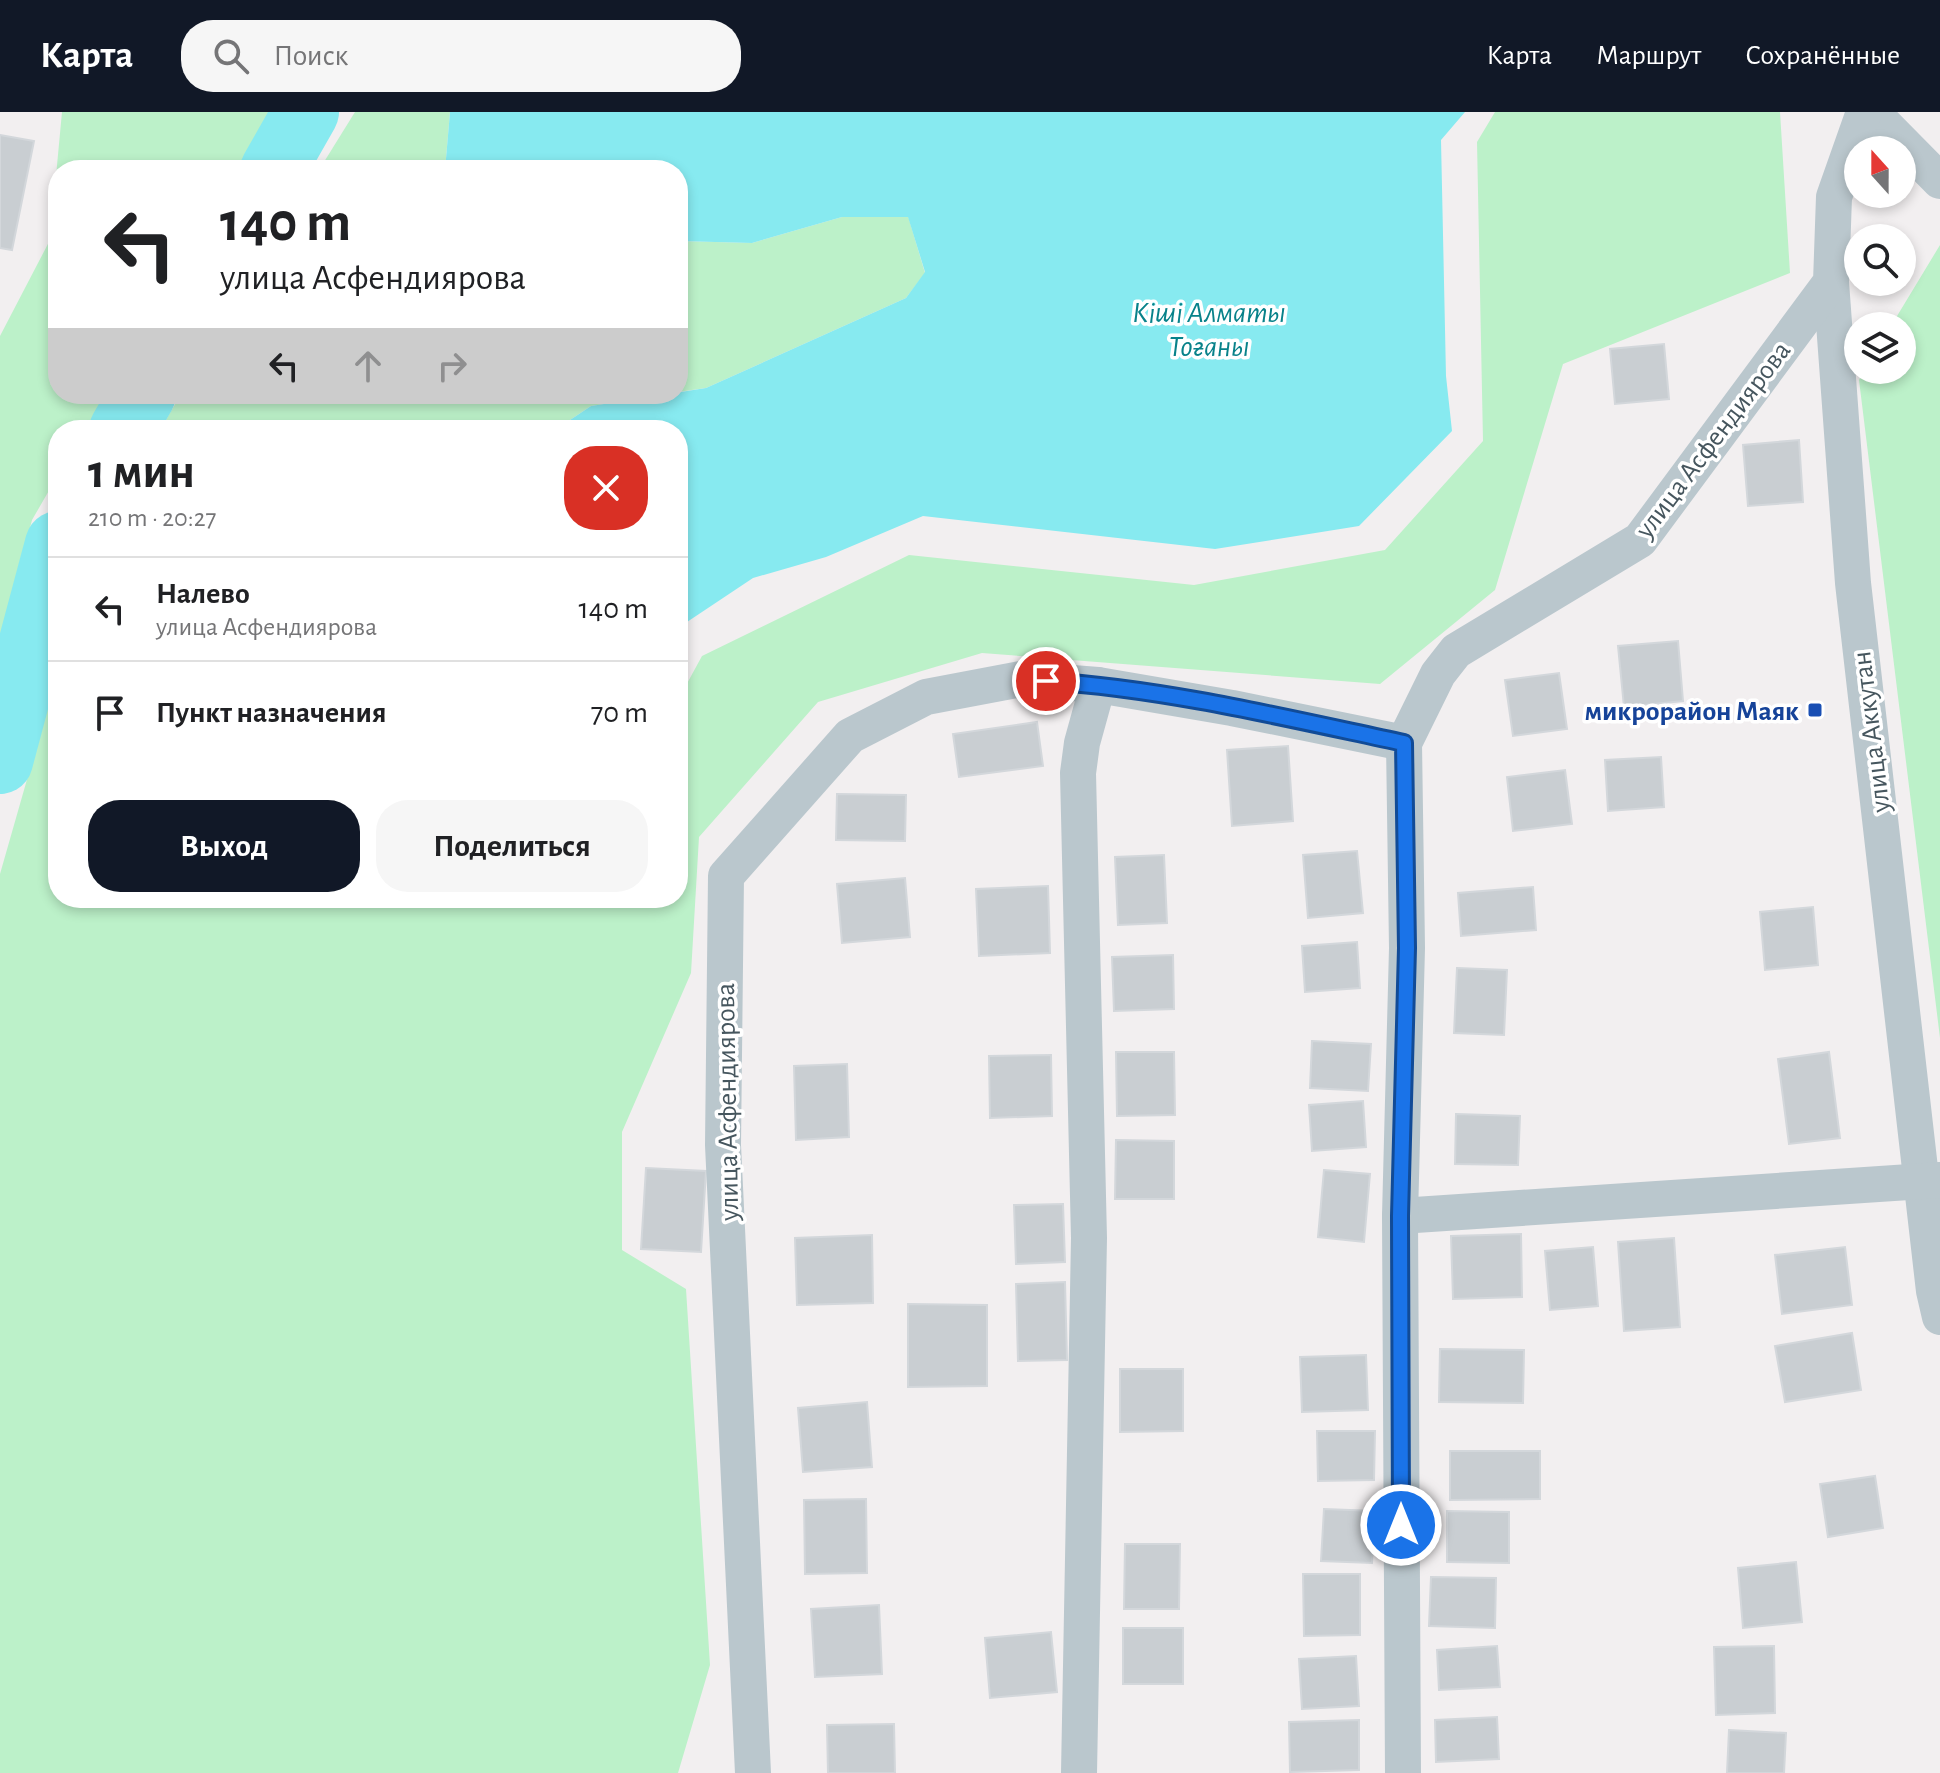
<!DOCTYPE html>
<html lang="ru">
<head>
<meta charset="utf-8">
<style>
  :root { --surface:#fff; --page:#f6f6f6; --text:#202124; --muted:#757577; --line:#e0e0e0; --accent:#111827 }
  body { margin:0; font-family:"Alegreya Sans",sans-serif; background:var(--page); color:var(--text); height:100vh; display:flex; flex-direction:column; font-size:30px; white-space:nowrap }
  * { box-sizing:border-box; margin:0 }
  p { font-size:26px; color:var(--muted) }
  .icon { flex:none; width:44px; height:44px; fill:none; stroke:currentColor; stroke-width:2; stroke-linecap:round; stroke-linejoin:round }
  .map { position:relative; flex:1; overflow:hidden }
  .drawer { position:absolute; left:48px; top:308px; width:640px; height:488px; display:flex; flex-direction:column; background:var(--surface); border-radius:32px; box-shadow:0 4px 12px #0003 }
  .drawer>* { flex:none }
  .top-card { position:absolute; left:48px; top:48px; width:640px; height:244px; border-radius:32px; box-shadow:0 4px 12px #0003; background:#fff; color:var(--text); overflow:hidden }
  .needle { width:52px; rotate:339deg }
  .buttons { position:absolute; left:1844px; top:24px; display:grid; gap:16px }
  .buttons a { display:grid; place-items:center; width:72px; height:72px; border-radius:50%; background:var(--surface); box-shadow:0 4px 12px #0003; font-size:40px }
  .pin { position:absolute; display:grid; place-items:center; width:68px; height:68px; color:#fff; margin:-34px; border:4px solid #fff; border-radius:50%; box-shadow:0 2px 8px #0007 }
  .me { position:absolute; width:88px; margin:-44px; rotate:0deg; stroke-linejoin:round; filter:drop-shadow(0 0 6px #0008) }
  .turn { display:flex; align-items:center; gap:28px; height:168px; padding:0 40px; font-size:36px }
  .turn .icon { width:104px; height:104px; stroke-width:2.5 }
  .turn b { display:block; font-size:56px; line-height:68px }
  .lanes { display:flex; align-items:center; height:76px; padding:0 40px; background:#0003; justify-content:center; gap:40px; direction:ltr }
  .lanes .off { opacity:.35 }
  .round { display:grid; place-items:center; flex:none; width:84px; height:84px; border-radius:32px; background:var(--page) }
  .summary { display:flex; align-items:center; justify-content:space-between; height:136px; padding:0 40px }
  h1 { font-size:48px; font-weight:600; line-height:60px }
  .cta { display:flex; gap:16px; margin-top:auto; padding:16px 40px }
  .cta a { flex:1; height:92px; border-radius:32px; background:var(--accent); color:#fff; font-size:32px; font-weight:600; line-height:92px; text-align:center }
  .cta a+a { background:var(--page); color:var(--text) }
  ul { padding:0; list-style:none }
  li { display:flex; align-items:center; gap:24px; height:104px; padding:0 40px; border-top:2px solid var(--line) }
  li div { flex:1 }
  li b { display:block; font-size:30px }
  li em { font-style:normal }
  header { display:flex; align-items:center; gap:48px; box-sizing:border-box; height:112px; padding:0 40px; background:var(--accent); color:#fff }
  header strong { font-size:38px }
  nav { display:flex; gap:44px; margin-inline-start:auto; font-size:28px }
  .search { width:560px; height:72px; background:var(--page); display:flex; align-items:center; gap:20px; box-sizing:border-box; padding:0 28px; border-radius:32px; color:var(--muted); font-size:30px }
  .map>svg:first-child { display:block }
  .green { fill:#bcf1c9 }
  .water { fill:#87eaf0 }
  .lines { fill:none; stroke-linecap:round; stroke-linejoin:round }
  .river { stroke:#87eaf0; stroke-width:66 }
  .building { fill:#c9ced2; stroke:#d3d7db; stroke-width:2 }
  .street { stroke:#bac7cd; stroke-width:36 }
  .route-casing { stroke:#114b97; stroke-width:20 }
  .route { stroke:#1a73e8; stroke-width:14 }
  .transit-dot { fill:#1a4fb4; stroke:#fff; stroke-width:3 }
  .labels { text-anchor:middle; stroke-width:7; stroke-linejoin:round; paint-order:stroke }
  .street-label { font-size:28px; fill:#46565e; stroke:#fff }
  .transit-label { font-size:28px; font-weight:bold; fill:#164399; stroke:#fff; text-anchor:end }
  .water-label { font-size:30px; font-style:italic; fill:#08828a; stroke:#fff }
</style>
</head>
<body>
<header>
<strong>Карта</strong>
<div class="search"><svg class="icon" aria-label="search" viewBox="0 0 24 24"><circle cx="10" cy="10" r="6"/><path d="M15 15l6 6"/></svg>Поиск</div>
<nav><a>Карта</a><a>Маршрут</a><a>Сохранённые</a></nav>
</header>
<div class="map">
<svg width="1940" height="1661" viewBox="0 0 1940 1661">
  <rect width="100%" height="100%" fill="#f2eff0"/>
  <g class="green">
    <path d="M 62,0 L 272,0 L 238,58 L 58,58 L 58,282 L 106,282 L 85,318 L 58,318 L 58,363 L 32,408 L 0,532 L 0,224 L 50,128 Z"/>
    <path d="M 355,0 L 450,0 L 445,58 L 319,58 Z"/>
    <path d="M 1495,0 L 1780,0 L 1790,161 L 1563,252 L 1495,478 L 1380,572 L 982,541 L 818,590 L 699,725 L 691,861 L 622,1020 L 622,1138 L 686,1177 L 710,1553 L 678,1661 L 0,1661 L 0,762 L 58,559 L 58,786 L 678,786 L 678,588 L 702,544 L 909,443 L 1194,473 L 1385,438 L 1483,329 L 1477,30 Z"/>
    <path d="M 908,104 L 925,161 L 906,186 L 706,276 L 678,280 L 678,129 L 752,131 L 842,105 Z"/>
    <path d="M 1940,133 L 1940,926 L 1859,268 L 1864,258 L 1902,258 L 1902,214 L 1891,214 Z"/>
    <path d="M 181,282 L 666,282 L 591,294 L 555,318 L 160,318 Z"/>
  </g>
  <path class="water" d="M 450,0 L 1465,0 L 1441,28 L 1446,264 L 1452,319 L 1359,414 L 1215,437 L 923,404 L 826,445 L 753,466 L 678,516 L 678,318 L 555,318 L 591,294 L 706,276 L 906,186 L 925,160 L 908,105 L 842,105 L 752,131 L 678,129 L 678,58 L 445,58 Z"/>
  <g class="lines">
    <g class="river">
      <path d="M 273,58 L 306,0"/>
      <path d="M 122,318 L 143,282"/>
      <path d="M 0,649 L 58,432"/>
    </g>
  </g>
  <g class="building">
    <path d="M 0,23 L 34,29 L 12,138 L 0,136 Z"/>
    <path d="M 1664,232 L 1669,287 L 1615,292 L 1610,237 Z"/>
    <path d="M 1799,328 L 1803,390 L 1748,394 L 1743,333 Z"/>
    <path d="M 1678,529 L 1683,589 L 1624,595 L 1618,534 Z"/>
    <path d="M 1559,561 L 1567,617 L 1513,624 L 1505,568 Z"/>
    <path d="M 1037,610 L 1043,654 L 959,665 L 953,622 Z"/>
    <path d="M 1288,634 L 1293,709 L 1232,714 L 1227,638 Z"/>
    <path d="M 1661,645 L 1664,695 L 1608,699 L 1605,648 Z"/>
    <path d="M 1565,658 L 1572,712 L 1513,719 L 1507,665 Z"/>
    <path d="M 837,682 L 906,683 L 905,729 L 836,728 Z"/>
    <path d="M 1357,739 L 1363,801 L 1308,806 L 1303,743 Z"/>
    <path d="M 1164,743 L 1167,811 L 1118,813 L 1115,745 Z"/>
    <path d="M 905,766 L 910,825 L 842,831 L 837,772 Z"/>
    <path d="M 1048,774 L 1050,841 L 979,844 L 976,777 Z"/>
    <path d="M 1533,775 L 1536,818 L 1461,824 L 1458,781 Z"/>
    <path d="M 1813,795 L 1818,853 L 1765,858 L 1760,800 Z"/>
    <path d="M 1357,830 L 1360,876 L 1305,880 L 1302,834 Z"/>
    <path d="M 1173,843 L 1174,897 L 1114,899 L 1112,845 Z"/>
    <path d="M 1457,856 L 1507,858 L 1504,923 L 1454,921 Z"/>
    <path d="M 1312,929 L 1371,932 L 1368,979 L 1310,976 Z"/>
    <path d="M 1116,940 L 1174,940 L 1175,1003 L 1117,1004 Z"/>
    <path d="M 1829,940 L 1840,1026 L 1789,1032 L 1778,947 Z"/>
    <path d="M 1051,943 L 1052,1004 L 990,1006 L 989,944 Z"/>
    <path d="M 847,952 L 849,1025 L 796,1028 L 794,954 Z"/>
    <path d="M 1363,989 L 1366,1035 L 1312,1039 L 1309,993 Z"/>
    <path d="M 1456,1002 L 1520,1004 L 1518,1053 L 1455,1052 Z"/>
    <path d="M 1116,1028 L 1174,1029 L 1174,1087 L 1115,1087 Z"/>
    <path d="M 646,1056 L 706,1059 L 701,1140 L 641,1137 Z"/>
    <path d="M 1324,1058 L 1370,1062 L 1364,1130 L 1318,1125 Z"/>
    <path d="M 1063,1092 L 1065,1150 L 1016,1152 L 1014,1093 Z"/>
    <path d="M 1521,1122 L 1522,1185 L 1453,1187 L 1451,1124 Z"/>
    <path d="M 872,1123 L 873,1191 L 797,1193 L 795,1126 Z"/>
    <path d="M 1674,1126 L 1680,1215 L 1624,1219 L 1618,1130 Z"/>
    <path d="M 1593,1135 L 1598,1194 L 1550,1198 L 1545,1139 Z"/>
    <path d="M 1845,1135 L 1852,1193 L 1782,1202 L 1775,1143 Z"/>
    <path d="M 1065,1170 L 1067,1248 L 1018,1249 L 1016,1172 Z"/>
    <path d="M 908,1192 L 987,1193 L 987,1274 L 908,1275 Z"/>
    <path d="M 1852,1221 L 1861,1278 L 1785,1290 L 1775,1234 Z"/>
    <path d="M 1440,1237 L 1524,1238 L 1523,1291 L 1439,1290 Z"/>
    <path d="M 1366,1243 L 1368,1298 L 1302,1300 L 1300,1245 Z"/>
    <path d="M 1120,1257 L 1183,1257 L 1183,1319 L 1120,1320 Z"/>
    <path d="M 867,1290 L 872,1355 L 803,1360 L 798,1296 Z"/>
    <path d="M 1317,1319 L 1375,1319 L 1374,1368 L 1318,1369 Z"/>
    <path d="M 1450,1339 L 1540,1339 L 1540,1387 L 1450,1388 Z"/>
    <path d="M 1875,1364 L 1883,1416 L 1828,1425 L 1820,1372 Z"/>
    <path d="M 866,1387 L 867,1461 L 805,1462 L 804,1388 Z"/>
    <path d="M 1324,1397 L 1375,1399 L 1372,1451 L 1321,1449 Z"/>
    <path d="M 1447,1399 L 1509,1400 L 1509,1451 L 1447,1450 Z"/>
    <path d="M 1125,1432 L 1180,1432 L 1179,1497 L 1124,1497 Z"/>
    <path d="M 1796,1450 L 1802,1510 L 1743,1516 L 1738,1456 Z"/>
    <path d="M 1303,1462 L 1360,1462 L 1360,1523 L 1304,1524 Z"/>
    <path d="M 1431,1465 L 1496,1466 L 1495,1516 L 1429,1514 Z"/>
    <path d="M 879,1493 L 882,1562 L 815,1565 L 811,1497 Z"/>
    <rect x="1123" y="1516" width="60" height="56"/>
    <path d="M 1051,1520 L 1057,1580 L 990,1586 L 985,1526 Z"/>
    <path d="M 1497,1534 L 1500,1575 L 1439,1578 L 1437,1538 Z"/>
    <path d="M 1774,1534 L 1775,1601 L 1716,1603 L 1714,1535 Z"/>
    <path d="M 1356,1544 L 1359,1594 L 1302,1597 L 1299,1547 Z"/>
    <path d="M 1497,1605 L 1499,1647 L 1436,1650 L 1435,1608 Z"/>
    <path d="M 1359,1608 L 1359,1658 L 1290,1660 L 1289,1610 Z"/>
    <path d="M 894,1612 L 895,1661 L 828,1661 L 827,1613 Z"/>
    <path d="M 1729,1618 L 1786,1621 L 1784,1661 L 1727,1661 Z"/>
  </g>
  <g class="lines">
    <g class="street">
      <path d="M 1872,0 L 1940,69"/>
      <path d="M 1831,170 L 1853,471 L 1934,1179 L 1940,1205"/>
      <path d="M 1400,1104 L 1940,1068"/>
      <path d="M 753,1661 L 723,1033 L 726,764 L 850,624 L 926,585 L 1021,567 L 1098,573 L 1232,596 L 1404,631"/>
      <path d="M 1079,1661 L 1089,1126 L 1078,661 L 1082,631 L 1098,573"/>
      <path d="M 1403,1661 L 1400,1104 L 1407,836 L 1404,631 L 1438,562 L 1456,539 L 1640,428 L 1831,170 L 1834,85 L 1864,0"/>
    </g>
  </g>
  <g class="lines">
    <defs>
      <path id="route" d="M 1046,569 C 1167,577 1286,606 1404,631 L 1407,836 L 1400,1104 L 1401,1413"/>
    </defs>
    <use href="#route" class="route-casing"/>
    <use href="#route" class="route"/>
  </g>
  <rect class="transit-dot" x="1807" y="590" width="16" height="16" rx="4"/>
  <g class="labels">
    <g class="street-label">
      <text transform="translate(1712 327) rotate(-53)" y="10">улица Асфендиярова</text>
      <text transform="translate(1870 620) rotate(-97)" y="10">улица Аккутан</text>
      <text transform="translate(726 990) rotate(-91)" y="10">улица Асфендиярова</text>
    </g>
    <g class="transit-label">
      <text x="1799" y="608">микрорайон Маяк</text>
    </g>
    <g class="water-label">
      <text x="1209" y="210">Кіші Алматы<tspan x="1209" dy="34">Тоғаны</tspan></text>
    </g>
  </g>
</svg>
<div class="buttons">
<a><svg class="needle" viewBox="-14 -14 28 28"><path d="M0-13l5 13h-10z" fill="#e53935"/><path d="M0 13l5-13h-10z" fill="#757577"/></svg></a>
<a><svg class="icon" aria-label="search" viewBox="0 0 24 24"><circle cx="10" cy="10" r="6"/><path d="M15 15l6 6"/></svg></a>
<a><svg class="icon" aria-label="layers" viewBox="0 0 24 24"><path d="M12 4l9 5-9 5-9-5zM3 14l9 5 9-5"/></svg></a>
</div>
<div class="pin" style="left:1046px;top:569px;background:#d93025"><svg class="icon" aria-label="arrive" viewBox="0 0 24 24"><path d="M6 21V4h12l-3 4 3 4H6"/></svg></div>
<svg class="me" style="left:1401px;top:1413px" viewBox="-20 -20 40 40"><circle r="17" fill="#1a73e8" stroke="#fff" stroke-width="3"/><path d="M0-11L8 9 0 5-8 9z" fill="#fff"/></svg>
<div class="top-card">
<div class="turn"><svg class="icon" aria-label="left" viewBox="0 0 24 24"><path d="M17 20v-9H6M10 6l-5 5 5 5"/></svg><div><b>140 m</b>улица Асфендиярова</div></div>
<div class="lanes"><svg class="icon" aria-label="left" viewBox="0 0 24 24"><path d="M17 20v-9H6M10 6l-5 5 5 5"/></svg><svg class="icon off" aria-label="ahead" viewBox="0 0 24 24"><path d="M12 20V5M6 11l6-6 6 6"/></svg><svg class="icon off" aria-label="right" viewBox="0 0 24 24"><path d="M7 20v-9h11M14 6l5 5-5 5"/></svg></div>
</div>
<section class="drawer">
<div class="summary"><div><h1>1 мин</h1><p>210 m · 20:27</p></div><a class="round" style="background:#d93025;color:#fff"><svg class="icon" aria-label="close" viewBox="0 0 24 24"><path d="M6 6l12 12M18 6L6 18"/></svg></a></div>
<ul>
<li><svg class="icon" aria-label="left" viewBox="0 0 24 24"><path d="M17 20v-9H6M10 6l-5 5 5 5"/></svg><div><b>Налево</b><p>улица Асфендиярова</p></div><em>140 m</em></li>
<li><svg class="icon" aria-label="arrive" viewBox="0 0 24 24"><path d="M6 21V4h12l-3 4 3 4H6"/></svg><div><b>Пункт назначения</b></div><em>70 m</em></li>
</ul>
<div class="cta"><a>Выход</a><a>Поделиться</a></div>
</section>
</div>
</body>
</html>
